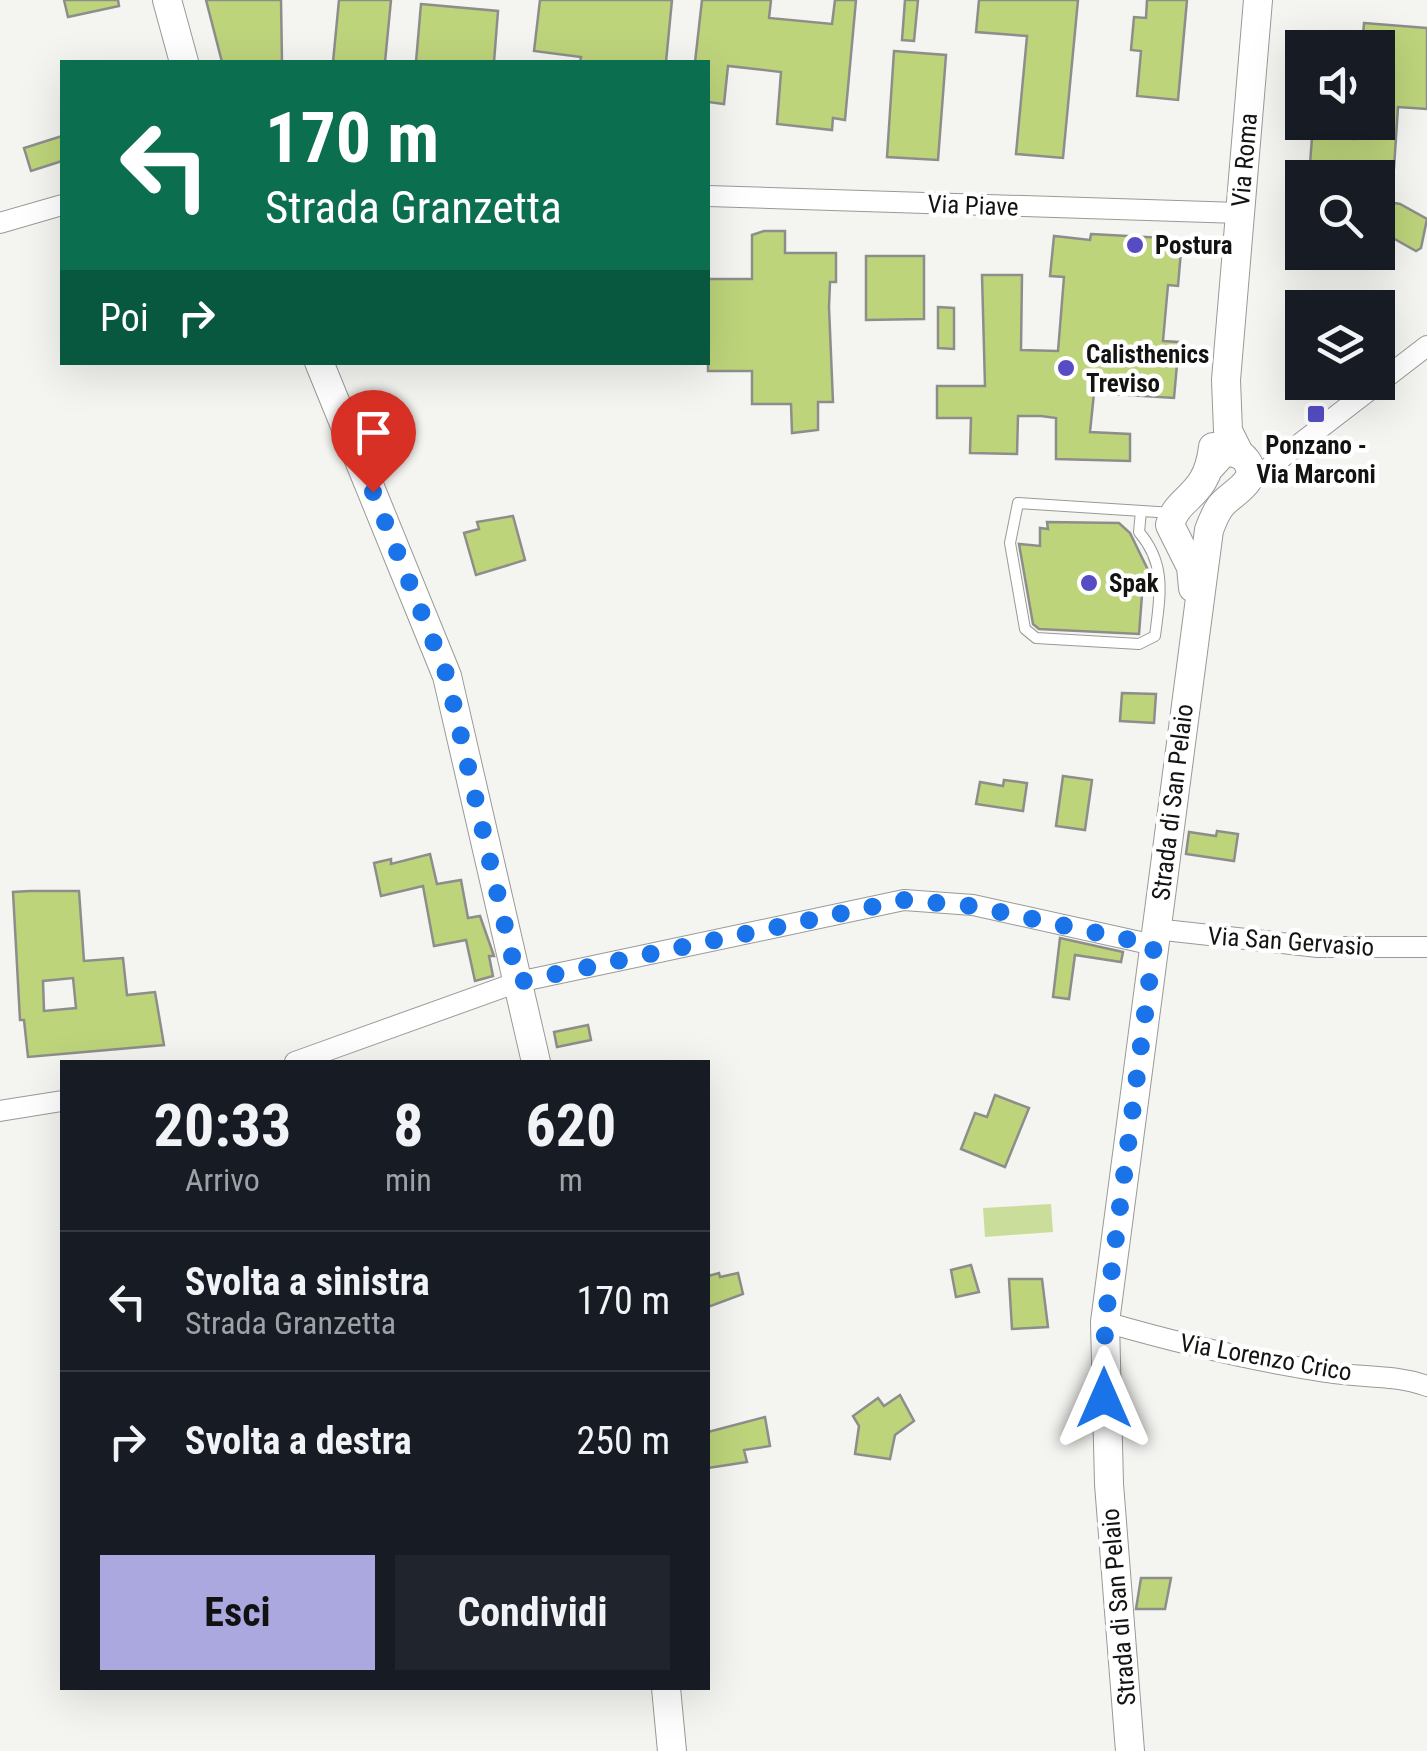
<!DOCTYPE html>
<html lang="it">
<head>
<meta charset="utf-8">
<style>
  :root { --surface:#171b24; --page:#20242c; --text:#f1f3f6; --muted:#9ea1a6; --line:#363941; --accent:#aba8e0 }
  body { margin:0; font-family:"Roboto Condensed",sans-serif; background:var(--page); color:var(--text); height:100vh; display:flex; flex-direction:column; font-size:38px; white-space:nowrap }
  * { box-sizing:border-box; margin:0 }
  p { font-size:32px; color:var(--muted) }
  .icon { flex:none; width:55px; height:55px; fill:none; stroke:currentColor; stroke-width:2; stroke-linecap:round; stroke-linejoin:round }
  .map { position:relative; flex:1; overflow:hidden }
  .panel { position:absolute; left:60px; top:1060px; width:650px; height:630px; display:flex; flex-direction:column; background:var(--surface); border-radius:0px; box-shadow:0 10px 40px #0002 }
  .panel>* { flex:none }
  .hud { position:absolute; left:60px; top:60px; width:650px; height:305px; border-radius:0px; box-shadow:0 10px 40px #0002; background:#0b6e4f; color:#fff; overflow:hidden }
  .fabs { position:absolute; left:1285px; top:30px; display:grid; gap:20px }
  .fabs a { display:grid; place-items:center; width:110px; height:110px; border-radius:0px; background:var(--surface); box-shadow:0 10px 40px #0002; font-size:50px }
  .pin { position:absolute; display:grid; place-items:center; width:85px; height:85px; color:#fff; margin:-102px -42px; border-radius:50% 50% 50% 0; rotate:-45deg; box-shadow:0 0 10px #0007 }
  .pin .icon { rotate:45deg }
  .me { position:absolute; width:110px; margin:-55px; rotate:0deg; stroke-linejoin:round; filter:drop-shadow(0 0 8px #0008) }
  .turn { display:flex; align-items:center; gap:35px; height:210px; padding:0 40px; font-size:45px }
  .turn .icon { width:130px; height:130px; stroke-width:2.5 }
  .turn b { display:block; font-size:70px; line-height:85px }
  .then { display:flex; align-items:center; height:95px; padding:0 40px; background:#0003; gap:20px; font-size:38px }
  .eta { display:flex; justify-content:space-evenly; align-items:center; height:170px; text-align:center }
  .eta b { font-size:60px; font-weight:700; line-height:70px }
  .button { display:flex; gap:20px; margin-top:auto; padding:20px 40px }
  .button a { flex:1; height:115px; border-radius:0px; background:var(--accent); color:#111; font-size:40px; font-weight:700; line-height:115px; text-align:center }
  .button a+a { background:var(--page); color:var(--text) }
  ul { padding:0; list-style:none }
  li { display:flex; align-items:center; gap:30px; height:140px; padding:0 40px; border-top:2px solid var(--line) }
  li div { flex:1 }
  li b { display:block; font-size:38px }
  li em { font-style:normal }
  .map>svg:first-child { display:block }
  .green { fill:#cbdd9a }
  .building { fill:#bdd47b; stroke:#8d8e8b; stroke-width:2.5; fill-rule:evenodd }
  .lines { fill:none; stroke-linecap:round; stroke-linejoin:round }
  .lane-casing { stroke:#999a97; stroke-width:12 }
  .street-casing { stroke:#999a97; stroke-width:22 }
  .secondary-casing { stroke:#999a97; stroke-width:30 }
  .lane { stroke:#fff; stroke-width:10 }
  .street { stroke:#fff; stroke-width:20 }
  .secondary { stroke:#fff; stroke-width:28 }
  .route { stroke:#1a73e8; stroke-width:18; stroke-dasharray:0 32.4 }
  .poi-dot { fill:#564dc5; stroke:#fff; stroke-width:4 }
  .labels { text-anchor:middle; stroke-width:9; stroke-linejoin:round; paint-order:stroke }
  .street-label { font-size:25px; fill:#131312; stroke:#fff }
  .poi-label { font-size:25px; font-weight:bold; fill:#131312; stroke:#fff; text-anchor:start }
</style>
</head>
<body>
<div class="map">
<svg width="1427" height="1751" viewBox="0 0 1427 1751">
  <rect width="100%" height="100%" fill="#f4f5f1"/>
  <path class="green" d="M 1051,1204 L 1053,1232 L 985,1237 L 983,1208 Z"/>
  <g class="building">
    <path d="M 64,0 L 118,0 L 119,6 L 68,17 Z"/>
    <path d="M 206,0 L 281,0 L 282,62 L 222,62 Z"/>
    <path d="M 339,0 L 391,0 L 385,62 L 333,62 Z"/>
    <path d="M 540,0 L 672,0 L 666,62 L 580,62 L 581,57 L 534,51 Z"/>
    <path d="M 702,0 L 771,0 L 769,18 L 832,24 L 835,0 L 856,0 L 845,120 L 833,118 L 832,130 L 777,124 L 781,72 L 728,66 L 724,104 L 708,102 L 708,62 L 695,62 Z"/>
    <path d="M 905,0 L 918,0 L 914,41 L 902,40 Z"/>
    <path d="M 979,0 L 1078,0 L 1063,158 L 1016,154 L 1027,36 L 976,32 Z"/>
    <path d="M 1147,0 L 1187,0 L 1178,100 L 1137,96 L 1141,51 L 1131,50 L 1134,17 L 1146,18 Z"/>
    <path d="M 421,4 L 498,11 L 494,62 L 416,62 Z"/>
    <path d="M 1364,23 L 1427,28 L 1427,109 L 1398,107 L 1394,168 L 1339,164 L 1339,178 L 1309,178 L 1312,137 L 1355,139 L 1356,122 L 1378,122 L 1378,48 L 1362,48 Z"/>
    <path d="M 894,51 L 946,55 L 938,160 L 887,157 Z"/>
    <path d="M 62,136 L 62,161 L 31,171 L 24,148 Z"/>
    <path d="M 1378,200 L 1400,204 L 1427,219 L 1421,248 L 1416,251 L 1391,237 L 1386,242 L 1378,241 Z"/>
    <path d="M 764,231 L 785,231 L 785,253 L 836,253 L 836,282 L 830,282 L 829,307 L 833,402 L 818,402 L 818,430 L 792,433 L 791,404 L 752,404 L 752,371 L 708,371 L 708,279 L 752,279 L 752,235 Z"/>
    <path d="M 1091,234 L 1182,239 L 1178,286 L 1168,285 L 1163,341 L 1179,342 L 1174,398 L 1094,393 L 1090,432 L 1130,434 L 1130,461 L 1056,459 L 1056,418 L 1041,416 L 1018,416 L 1017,454 L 970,453 L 971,418 L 937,418 L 937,386 L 985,386 L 982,275 L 1022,275 L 1021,350 L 1058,351 L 1064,277 L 1050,276 L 1054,236 L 1090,240 Z"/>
    <path d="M 866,256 L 924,256 L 924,319 L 866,320 Z"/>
    <path d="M 938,307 L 954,308 L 954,349 L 938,348 Z"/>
    <path d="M 513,516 L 525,560 L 476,575 L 464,533 L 479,529 L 477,522 Z"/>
    <path d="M 1047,522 L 1119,523 L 1130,533 L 1149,572 L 1148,583 L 1143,582 L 1139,634 L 1039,629 L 1033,624 L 1019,544 L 1040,546 L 1040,528 L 1048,529 Z"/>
    <path d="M 1122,693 L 1156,694 L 1154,723 L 1120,721 Z"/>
    <path d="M 1063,776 L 1092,780 L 1085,830 L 1056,826 Z"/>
    <path d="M 1004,780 L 1027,783 L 1023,811 L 976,804 L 980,782 L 1003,786 Z"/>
    <path d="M 1217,831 L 1238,834 L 1234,861 L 1186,854 L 1189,832 L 1216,836 Z"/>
    <path d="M 430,854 L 437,884 L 461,880 L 468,918 L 480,916 L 494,956 L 489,956 L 493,976 L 475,981 L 466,940 L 434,946 L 423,886 L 381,896 L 374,863 L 391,859 L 391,864 Z"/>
    <path d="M 30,891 L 79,891 L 84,961 L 123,958 L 127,995 L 155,992 L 164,1045 L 28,1057 L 24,1020 L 20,1020 L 13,892 ZM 73,978 L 76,1008 L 44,1011 L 43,981 Z"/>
    <path d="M 1060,938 L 1123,952 L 1121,962 L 1075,955 L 1069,999 L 1053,997 Z"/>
    <path d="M 588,1025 L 591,1040 L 557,1047 L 554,1032 Z"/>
    <path d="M 995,1095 L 1029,1108 L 1005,1167 L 961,1149 L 975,1113 L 987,1117 Z"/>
    <path d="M 971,1265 L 979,1292 L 956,1297 L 951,1270 Z"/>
    <path d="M 719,1273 L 720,1277 L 738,1273 L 743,1294 L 708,1307 L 708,1276 Z"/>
    <path d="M 1009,1279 L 1042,1279 L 1048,1327 L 1012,1329 Z"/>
    <path d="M 900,1395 L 914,1421 L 895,1435 L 890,1459 L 855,1454 L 859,1426 L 853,1416 L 878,1398 L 884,1406 Z"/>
    <path d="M 765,1417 L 770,1446 L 744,1450 L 747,1462 L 708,1468 L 708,1432 Z"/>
    <path d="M 1141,1578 L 1171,1578 L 1165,1609 L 1136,1609 Z"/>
  </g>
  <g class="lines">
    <defs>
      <path id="lane" d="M 1141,511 L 1139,532 C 1167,565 1160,596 1155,636 L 1139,644 L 1036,638 L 1025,629 L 1010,543 L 1018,503 L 1173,513"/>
      <g id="street">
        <path d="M 708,196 L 1239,213"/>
        <path d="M 0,223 L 62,205"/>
        <path d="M 1246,485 L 1427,346"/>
        <path d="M 1155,929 L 1318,947 L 1427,947"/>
        <path d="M 295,1062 L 518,982 L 904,900 L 973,905 L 1154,945"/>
        <path d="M 0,1111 L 62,1101"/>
        <path d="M 1105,1322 C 1178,1343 1252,1361 1327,1372 C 1361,1378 1393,1374 1427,1386"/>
      </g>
      <g id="secondary">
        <path d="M 167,0 L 184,62"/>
        <path d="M 319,362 L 447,676 L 536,1062"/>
        <path d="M 1240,455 L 1228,431 L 1226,380 L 1258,0"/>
        <path d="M 1193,588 L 1191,567 L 1170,525 C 1177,495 1207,499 1213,447"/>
        <path d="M 666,1688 L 672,1751"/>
        <path d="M 1130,1751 L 1109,1484 L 1105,1322 L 1209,530 C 1212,522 1215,514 1220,507 C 1230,493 1262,482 1246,460 C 1240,452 1232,452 1223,453 L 1211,466"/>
      </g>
    </defs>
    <use href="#lane" class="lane-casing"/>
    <use href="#street" class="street-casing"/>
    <use href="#secondary" class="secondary-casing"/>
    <use href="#lane" class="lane"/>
    <use href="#street" class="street"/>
    <use href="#secondary" class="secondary"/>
  </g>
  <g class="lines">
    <path class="route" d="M 373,492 L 447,676 L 518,982 L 904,900 L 973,906 L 1154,945 L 1105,1322 L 1104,1398"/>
  </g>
  <g class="poi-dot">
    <circle cx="1135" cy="245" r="10"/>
    <circle cx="1066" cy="368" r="10"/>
    <rect x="1306" y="404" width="20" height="20" rx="5"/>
    <circle cx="1089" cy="583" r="10"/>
  </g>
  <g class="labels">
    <g class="street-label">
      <text transform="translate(1244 160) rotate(-85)" y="9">Via Roma</text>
      <text transform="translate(973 205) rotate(2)" y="9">Via Piave</text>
      <text transform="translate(1172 802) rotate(-83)" y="9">Strada di San Pelaio</text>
      <text transform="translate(1291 941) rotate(4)" y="9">Via San Gervasio</text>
      <text transform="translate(1266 1357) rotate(10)" y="9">Via Lorenzo Crico</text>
      <text transform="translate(1118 1607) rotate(-95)" y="9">Strada di San Pelaio</text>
    </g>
    <g class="poi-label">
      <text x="1155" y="254">Postura</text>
      <text x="1086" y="363">Calisthenics<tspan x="1086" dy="29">Treviso</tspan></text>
      <text x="1316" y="454" text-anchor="middle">Ponzano -<tspan x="1316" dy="29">Via Marconi</tspan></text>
      <text x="1109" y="592">Spak</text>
    </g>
  </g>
</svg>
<div class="fabs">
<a><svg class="icon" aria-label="sound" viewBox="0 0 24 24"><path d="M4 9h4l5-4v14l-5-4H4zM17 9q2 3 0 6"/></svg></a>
<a><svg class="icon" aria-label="search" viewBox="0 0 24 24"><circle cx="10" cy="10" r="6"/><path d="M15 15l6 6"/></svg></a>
<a><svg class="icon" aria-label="layers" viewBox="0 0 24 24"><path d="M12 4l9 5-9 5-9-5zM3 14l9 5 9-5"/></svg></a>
</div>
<div class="pin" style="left:373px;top:492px;background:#d93025"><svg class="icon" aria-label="arrive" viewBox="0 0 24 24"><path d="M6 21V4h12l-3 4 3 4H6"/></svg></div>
<svg class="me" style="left:1104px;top:1398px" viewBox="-20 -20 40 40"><path d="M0-17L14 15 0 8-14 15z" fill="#1a73e8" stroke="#fff" stroke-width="4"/></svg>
<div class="hud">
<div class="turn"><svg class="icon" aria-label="left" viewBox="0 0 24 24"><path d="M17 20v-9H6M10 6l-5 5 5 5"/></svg><div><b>170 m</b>Strada Granzetta</div></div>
<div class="then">Poi<svg class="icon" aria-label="right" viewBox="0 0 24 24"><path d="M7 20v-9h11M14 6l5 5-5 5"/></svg></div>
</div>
<section class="panel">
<div class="eta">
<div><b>20:33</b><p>Arrivo</p></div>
<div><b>8</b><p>min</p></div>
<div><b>620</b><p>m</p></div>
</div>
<ul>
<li><svg class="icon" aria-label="left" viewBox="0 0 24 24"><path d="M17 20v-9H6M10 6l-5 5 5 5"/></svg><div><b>Svolta a sinistra</b><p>Strada Granzetta</p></div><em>170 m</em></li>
<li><svg class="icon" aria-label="right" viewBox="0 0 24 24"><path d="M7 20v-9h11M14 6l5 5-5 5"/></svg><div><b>Svolta a destra</b></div><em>250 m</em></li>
</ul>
<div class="button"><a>Esci</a><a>Condividi</a></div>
</section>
</div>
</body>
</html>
